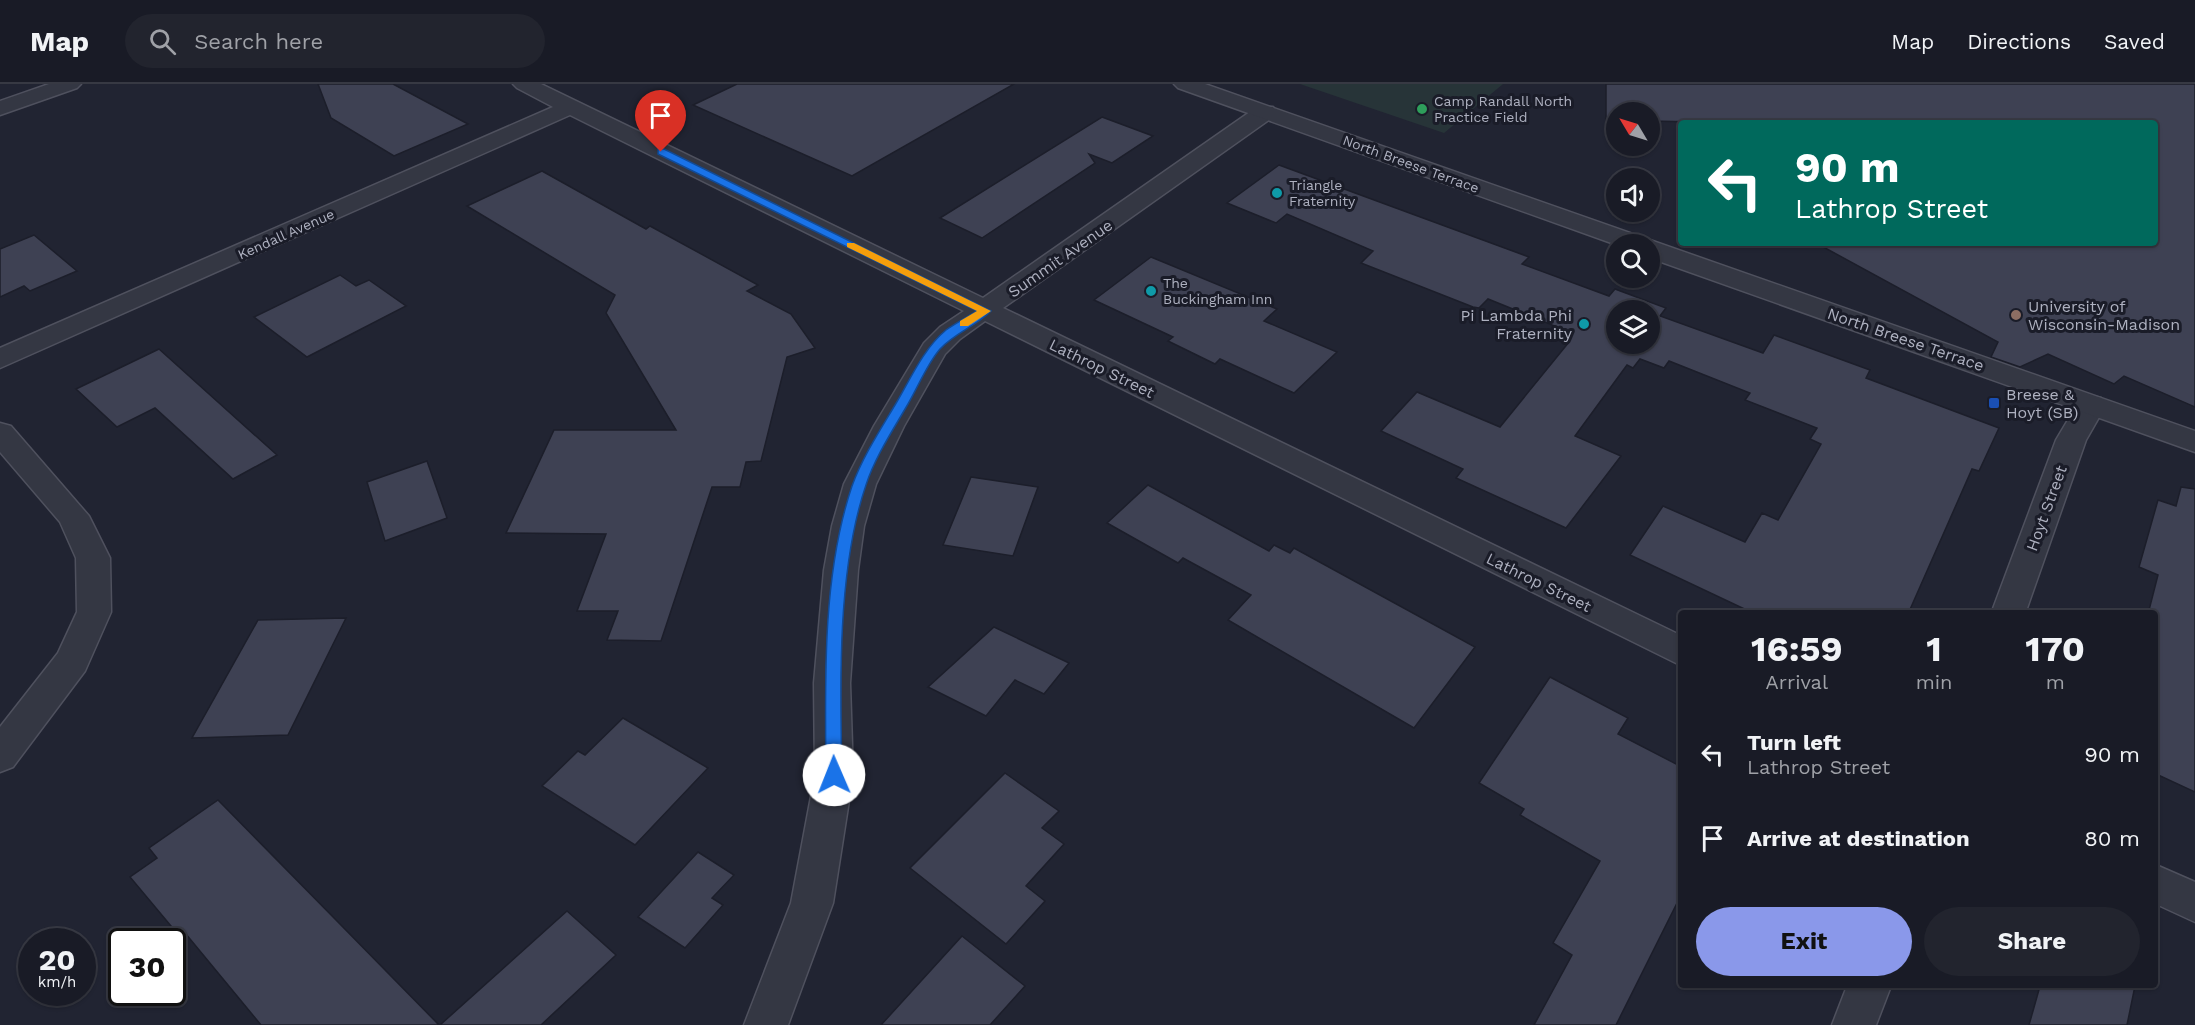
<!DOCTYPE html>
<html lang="en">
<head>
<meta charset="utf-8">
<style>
  :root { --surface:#191b26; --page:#22242e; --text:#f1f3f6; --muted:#9fa1a7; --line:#373943; --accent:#8a98ea }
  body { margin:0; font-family:"Work Sans",sans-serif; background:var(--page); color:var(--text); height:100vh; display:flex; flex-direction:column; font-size:22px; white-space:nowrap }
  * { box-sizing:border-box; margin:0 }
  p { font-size:20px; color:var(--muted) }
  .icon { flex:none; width:33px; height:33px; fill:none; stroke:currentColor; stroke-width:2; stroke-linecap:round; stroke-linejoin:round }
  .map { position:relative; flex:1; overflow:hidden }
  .side { position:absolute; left:1678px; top:526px; width:480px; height:378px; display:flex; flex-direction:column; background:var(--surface); border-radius:6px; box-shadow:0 2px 4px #0004,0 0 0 2px var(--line) }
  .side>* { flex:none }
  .top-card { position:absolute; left:1678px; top:36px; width:480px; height:126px; border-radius:6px; box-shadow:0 2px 4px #0004,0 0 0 2px var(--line); background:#00695c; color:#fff; overflow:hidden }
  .needle { width:39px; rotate:308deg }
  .controls { position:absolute; left:1606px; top:18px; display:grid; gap:12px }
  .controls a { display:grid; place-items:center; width:54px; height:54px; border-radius:50%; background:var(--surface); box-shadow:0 2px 4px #0004,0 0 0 2px var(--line); font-size:30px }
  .speed { position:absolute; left:18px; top:844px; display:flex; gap:12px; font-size:30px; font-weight:700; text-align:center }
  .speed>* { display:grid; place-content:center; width:78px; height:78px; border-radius:50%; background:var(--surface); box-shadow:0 2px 4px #0004,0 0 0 2px var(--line); line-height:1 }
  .speed small { font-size:15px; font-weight:400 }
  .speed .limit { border:3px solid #111; border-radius:9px; background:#fff; color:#111 }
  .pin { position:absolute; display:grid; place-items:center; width:51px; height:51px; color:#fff; margin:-62px -26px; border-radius:50% 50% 50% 0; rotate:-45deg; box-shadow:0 0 6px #0007 }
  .pin .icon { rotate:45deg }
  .me { position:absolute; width:66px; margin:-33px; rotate:359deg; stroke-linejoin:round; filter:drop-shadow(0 0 4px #0008) }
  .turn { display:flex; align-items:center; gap:21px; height:126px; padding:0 18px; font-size:27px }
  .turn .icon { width:78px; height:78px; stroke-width:2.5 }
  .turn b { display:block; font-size:42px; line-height:51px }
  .eta { display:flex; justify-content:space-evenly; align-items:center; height:102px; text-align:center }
  .eta b { font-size:36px; font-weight:700; line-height:42px }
  .action { display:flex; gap:12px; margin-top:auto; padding:12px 18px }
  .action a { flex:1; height:69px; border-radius:36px; background:var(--accent); color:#111; font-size:24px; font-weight:700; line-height:69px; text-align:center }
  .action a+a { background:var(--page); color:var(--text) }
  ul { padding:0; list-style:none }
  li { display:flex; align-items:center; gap:18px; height:84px; padding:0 18px }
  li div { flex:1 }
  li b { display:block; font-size:22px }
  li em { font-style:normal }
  header { display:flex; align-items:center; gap:36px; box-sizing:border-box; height:84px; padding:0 30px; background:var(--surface); border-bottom:2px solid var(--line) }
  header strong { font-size:28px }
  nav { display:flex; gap:33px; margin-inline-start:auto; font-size:21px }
  .search { width:420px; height:54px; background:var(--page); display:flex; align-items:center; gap:15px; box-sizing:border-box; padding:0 21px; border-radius:33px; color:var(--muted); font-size:22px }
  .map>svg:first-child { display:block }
  .green { fill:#273438 }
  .building { fill:#3e4153; stroke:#1c1e2a; stroke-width:1.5; fill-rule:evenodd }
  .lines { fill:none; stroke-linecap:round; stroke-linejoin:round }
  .minor-casing { stroke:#4f515e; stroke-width:3 }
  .tertiary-casing { stroke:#4f515e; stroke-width:3 }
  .minor { fill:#343743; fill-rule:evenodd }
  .tertiary { fill:#343743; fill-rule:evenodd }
  .route { fill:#1a73e8; stroke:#114b97; stroke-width:1.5 }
  .slow { fill:#f59e0b }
  .leisure-dot { fill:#2e9e5b; stroke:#1a1c28; stroke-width:2 }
  .culture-dot { fill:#0f9aa8; stroke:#1a1c28; stroke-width:2 }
  .education-dot { fill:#8d6e63; stroke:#1a1c28; stroke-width:2 }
  .transit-dot { fill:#1a4fb4; stroke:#1a1c28; stroke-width:2 }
  .labels { text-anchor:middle; stroke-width:6; stroke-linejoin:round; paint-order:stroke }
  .far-poi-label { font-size:14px; fill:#aeb1c0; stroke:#1a1c28; text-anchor:start }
  .far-street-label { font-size:14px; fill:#aeb1c0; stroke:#1a1c28 }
  .street-label { font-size:16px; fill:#aeb1c0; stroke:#1a1c28 }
  .poi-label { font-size:16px; fill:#aeb1c0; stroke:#1a1c28; text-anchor:start }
</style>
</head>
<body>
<header>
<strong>Map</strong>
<div class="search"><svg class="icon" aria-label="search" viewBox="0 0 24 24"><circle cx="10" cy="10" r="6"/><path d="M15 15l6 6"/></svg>Search here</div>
<nav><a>Map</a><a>Directions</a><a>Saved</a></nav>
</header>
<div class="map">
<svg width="2195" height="941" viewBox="0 0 2195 941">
  <rect width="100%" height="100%" fill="#212432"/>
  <path class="green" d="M 1300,0 L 1503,0 L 1444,49 Z"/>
  <g class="building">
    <path d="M 318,0 L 393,0 L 468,40 L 394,72 L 331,34 Z"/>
    <path d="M 737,0 L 1014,0 L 852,92 L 693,21 Z"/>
    <path d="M 1606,0 L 2195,0 L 2195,323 L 2124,292 L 2114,300 L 2048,270 L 2020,283 L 1991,273 L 1998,258 L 1816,159 L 2156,159 L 2156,39 L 1745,39 L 1650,37 L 1650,28 L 1617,28 L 1617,36 L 1606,36 Z"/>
    <path d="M 1102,33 L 1153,52 L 1112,79 L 1089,70 L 1095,79 L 982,154 L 940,134 Z"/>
    <path d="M 1279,81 L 1529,173 L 1522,180 L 1609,212 L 1615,205 L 1666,224 L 1660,232 L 1763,269 L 1774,251 L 1870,286 L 1866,294 L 1999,344 L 1979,387 L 1972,385 L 1908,530 L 1755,530 L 1630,471 L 1663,422 L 1745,458 L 1762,429 L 1778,436 L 1821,360 L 1810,355 L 1817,344 L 1745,316 L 1750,309 L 1669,277 L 1664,284 L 1640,275 L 1633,284 L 1627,281 L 1575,352 L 1621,372 L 1566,444 L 1456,394 L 1463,385 L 1381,347 L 1417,308 L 1500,343 L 1569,258 L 1556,253 L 1562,245 L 1488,215 L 1479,224 L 1473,223 L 1361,179 L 1373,167 L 1287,130 L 1276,139 L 1227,119 ZM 1617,226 L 1650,226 L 1650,260 L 1617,260 Z"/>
    <path d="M 542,87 L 646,145 L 650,142 L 758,201 L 747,207 L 791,230 L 815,264 L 787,273 L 761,377 L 746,378 L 740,403 L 712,403 L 661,557 L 607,556 L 618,527 L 577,527 L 606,450 L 506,449 L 554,346 L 676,346 L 606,229 L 615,211 L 467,122 Z"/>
    <path d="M 34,151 L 77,187 L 30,207 L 24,202 L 0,213 L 0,165 Z"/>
    <path d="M 1151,173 L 1277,225 L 1264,237 L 1337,268 L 1294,309 L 1220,275 L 1215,280 L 1168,257 L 1173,253 L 1094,216 Z"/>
    <path d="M 340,191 L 356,202 L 369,196 L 406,222 L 307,273 L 254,233 Z"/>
    <path d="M 159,265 L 277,371 L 233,395 L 155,324 L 117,343 L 76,305 Z"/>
    <path d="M 427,377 L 447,434 L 385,457 L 367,398 Z"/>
    <path d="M 971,393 L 1038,403 L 1013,472 L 943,461 Z"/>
    <path d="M 1148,401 L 1269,467 L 1274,461 L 1290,469 L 1294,464 L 1475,563 L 1414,644 L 1228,536 L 1251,511 L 1183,474 L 1178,479 L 1107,439 Z"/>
    <path d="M 2181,403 L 2195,405 L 2195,708 L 2156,690 L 2156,530 L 2148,530 L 2158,491 L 2139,483 L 2158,416 L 2176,422 Z"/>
    <path d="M 346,534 L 288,651 L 192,654 L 258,536 Z"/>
    <path d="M 994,543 L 1069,579 L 1044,610 L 1015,596 L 986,632 L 928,603 Z"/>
    <path d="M 1550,593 L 1628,634 L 1618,650 L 1682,683 L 1682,809 L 1616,941 L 1534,941 L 1572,871 L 1553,859 L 1600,777 L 1520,731 L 1524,725 L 1479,699 Z"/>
    <path d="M 623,634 L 708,684 L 635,761 L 542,702 L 578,667 L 585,671 Z"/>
    <path d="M 1005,689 L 1059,727 L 1042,744 L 1064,760 L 1026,802 L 1045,817 L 1006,860 L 910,784 Z"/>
    <path d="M 218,716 L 336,836 L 439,941 L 261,941 L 181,844 L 176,848 L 130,793 L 157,774 L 149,764 Z"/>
    <path d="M 698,768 L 734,791 L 712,814 L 723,821 L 685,864 L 638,833 Z"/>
    <path d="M 567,827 L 616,871 L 541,941 L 440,941 Z"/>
    <path d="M 962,852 L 1025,902 L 990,941 L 881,941 Z"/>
    <path d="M 2040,902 L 2135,902 L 2127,941 L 2029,941 Z"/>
  </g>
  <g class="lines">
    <defs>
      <g id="minor">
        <path d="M 513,0 L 541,0 L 983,214 L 1257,23 L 1273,23 L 1276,28 L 1273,33 L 1003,224 L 1682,552 L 1682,582 L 985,237 L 960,255 L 945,270 L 904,342 L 876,400 L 864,442 L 858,486 L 850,599 L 853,691 L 833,819 L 788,941 L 744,941 L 791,819 L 815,691 L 814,599 L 824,486 L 832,442 L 844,400 L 874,342 L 924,259 L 940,243 L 964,227 L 570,31 L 0,284 L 0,264 L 553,23 L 517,4 Z"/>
        <path d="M 2091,312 L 2101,314 L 2106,321 L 2086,356 L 2025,530 L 1991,530 L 2056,356 L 2081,314 Z"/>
        <path d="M 0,339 L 11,342 L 89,432 L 110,474 L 111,528 L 85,587 L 13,683 L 0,688 L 0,643 L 58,569 L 77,528 L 76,474 L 60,438 L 0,368 Z"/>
        <path d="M 2156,781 L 2195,798 L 2195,838 L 2156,820 Z"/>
        <path d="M 1847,902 L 1891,902 L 1876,941 L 1832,941 Z"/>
      </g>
      <g id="tertiary">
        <path d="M 49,0 L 81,0 L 77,4 L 0,31 L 0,17 Z"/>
        <path d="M 1174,0 L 1205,0 L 2195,347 L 2195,368 L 1650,174 L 1650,160 L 1617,161 L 1178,4 Z"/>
      </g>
    </defs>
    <use href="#minor" class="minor-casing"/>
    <use href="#tertiary" class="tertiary-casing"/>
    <use href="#minor" class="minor"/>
    <use href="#tertiary" class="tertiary"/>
  </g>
  <path class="route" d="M 658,65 L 664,65 L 991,227 C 976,242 955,249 940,265 C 927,280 918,303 908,320 C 893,346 875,373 866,401 C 837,486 840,602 842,691 L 840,696 L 829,696 L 826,691 C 825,597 822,491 852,402 C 862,374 880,346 895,321 C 910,296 923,265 946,246 C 956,239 967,233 977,227 L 658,70 Z"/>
  <path class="slow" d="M 847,159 L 854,159 L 991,227 L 968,242 L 960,242 L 960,237 L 977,227 L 847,163 Z"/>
  <circle class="leisure-dot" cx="1422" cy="25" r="6"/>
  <g class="culture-dot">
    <circle cx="1277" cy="109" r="6"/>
    <circle cx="1151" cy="207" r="6"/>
    <circle cx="1584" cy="240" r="6"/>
  </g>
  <circle class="education-dot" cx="2016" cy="231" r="6"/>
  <rect class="transit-dot" x="1988" y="313" width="12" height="12" rx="3"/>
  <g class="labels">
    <g class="far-poi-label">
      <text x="1434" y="22">Camp Randall North<tspan x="1434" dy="16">Practice Field</tspan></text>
      <text x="1289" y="106">Triangle<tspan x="1289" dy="16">Fraternity</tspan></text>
      <text x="1163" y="204">The<tspan x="1163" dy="16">Buckingham Inn</tspan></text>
    </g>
    <g class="far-street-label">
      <text transform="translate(1411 80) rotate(20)" y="5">North Breese Terrace</text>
      <text transform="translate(286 150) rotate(-24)" y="5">Kendall Avenue</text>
    </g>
    <g class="street-label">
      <text transform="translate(1060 174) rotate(-35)" y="6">Summit Avenue</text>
      <text transform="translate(1906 255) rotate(19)" y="6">North Breese Terrace</text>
      <text transform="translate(1102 284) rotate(26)" y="6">Lathrop Street</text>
      <text transform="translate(2046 424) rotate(-70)" y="6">Hoyt Street</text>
      <text transform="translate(1539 498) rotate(26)" y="6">Lathrop Street</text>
    </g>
    <g class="poi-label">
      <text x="2028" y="228">University of<tspan x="2028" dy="18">Wisconsin-Madison</tspan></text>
      <text x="1572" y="237" text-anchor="end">Pi Lambda Phi<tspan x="1572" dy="18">Fraternity</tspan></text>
      <text x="2006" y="316">Breese &amp;<tspan x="2006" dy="18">Hoyt (SB)</tspan></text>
    </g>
  </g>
</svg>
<div class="controls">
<a><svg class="needle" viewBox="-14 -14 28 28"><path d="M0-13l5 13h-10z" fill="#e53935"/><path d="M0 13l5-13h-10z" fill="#9fa1a7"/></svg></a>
<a><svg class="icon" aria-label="sound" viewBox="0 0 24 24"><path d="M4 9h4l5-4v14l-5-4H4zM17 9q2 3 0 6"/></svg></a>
<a><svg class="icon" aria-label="search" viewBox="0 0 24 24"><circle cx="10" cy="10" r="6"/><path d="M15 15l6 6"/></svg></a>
<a><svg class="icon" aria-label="layers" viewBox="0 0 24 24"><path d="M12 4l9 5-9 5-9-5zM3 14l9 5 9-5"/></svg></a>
</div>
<div class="speed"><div>20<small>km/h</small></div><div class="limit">30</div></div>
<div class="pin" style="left:661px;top:68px;background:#d93025"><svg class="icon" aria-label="arrive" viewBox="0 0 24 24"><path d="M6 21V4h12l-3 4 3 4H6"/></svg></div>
<svg class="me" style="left:834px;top:691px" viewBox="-20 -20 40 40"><circle r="19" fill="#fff"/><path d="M0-13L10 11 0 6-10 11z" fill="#1a73e8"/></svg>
<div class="top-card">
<div class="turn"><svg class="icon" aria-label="left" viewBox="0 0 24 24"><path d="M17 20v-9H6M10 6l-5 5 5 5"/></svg><div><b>90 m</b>Lathrop Street</div></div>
</div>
<section class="side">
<div class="eta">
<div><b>16:59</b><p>Arrival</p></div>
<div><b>1</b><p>min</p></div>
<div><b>170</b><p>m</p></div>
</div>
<ul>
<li><svg class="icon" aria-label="left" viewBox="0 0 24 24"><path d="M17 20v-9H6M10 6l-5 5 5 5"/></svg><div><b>Turn left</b><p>Lathrop Street</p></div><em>90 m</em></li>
<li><svg class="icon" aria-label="arrive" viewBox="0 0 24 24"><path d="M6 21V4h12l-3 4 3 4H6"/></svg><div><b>Arrive at destination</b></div><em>80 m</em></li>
</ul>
<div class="action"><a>Exit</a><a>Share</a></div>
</section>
</div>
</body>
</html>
